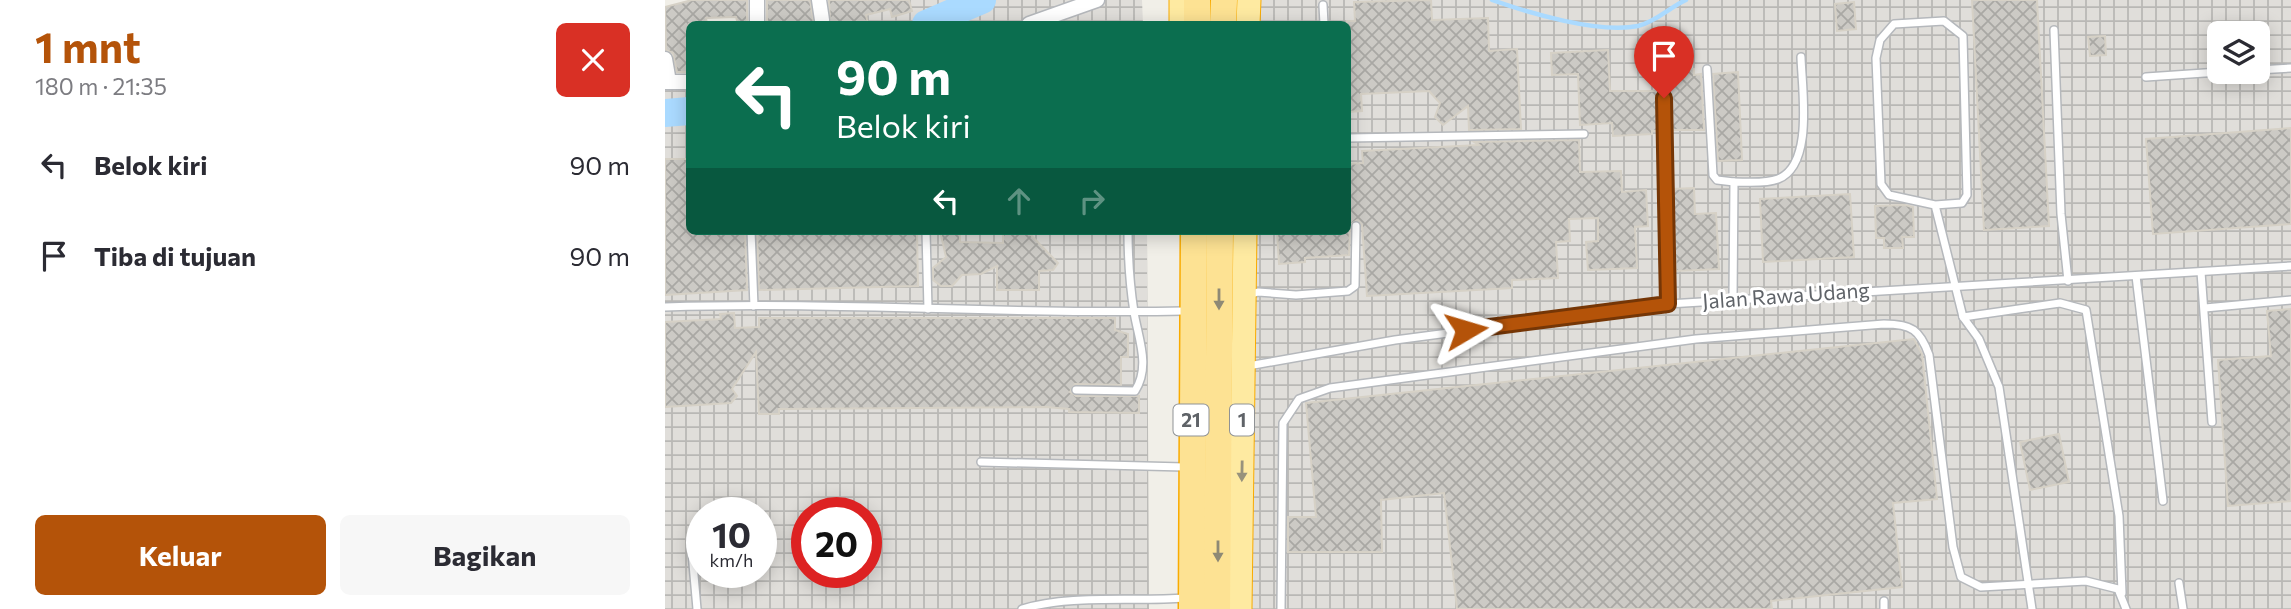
<!DOCTYPE html>
<html lang="id">
<head>
<meta charset="utf-8">
<style>
  :root { --surface:#fff; --page:#f7f7f7; --text:#2b2b33; --muted:#7c7c81; --accent:#b45309 }
  body { margin:0; font-family:Commissioner,sans-serif; background:var(--page); color:var(--text); height:100vh; display:flex; flex-direction:column; font-size:26px; white-space:nowrap }
  * { box-sizing:border-box; margin:0 }
  p { font-size:23px; color:var(--muted) }
  .icon { flex:none; width:38px; height:38px; fill:none; stroke:currentColor; stroke-width:2; stroke-linecap:round; stroke-linejoin:round }
  .map { position:relative; flex:1; overflow:hidden }
  .side { display:flex; flex-direction:column; background:var(--surface); width:665px }
  .side>* { flex:none }
  .hud { position:absolute; left:21px; top:21px; width:665px; height:214px; border-radius:10px; box-shadow:0 4px 18px #0003; background:#0b6e4f; color:#fff; overflow:hidden }
  .buttons { position:absolute; left:1542px; top:21px; display:grid; gap:14px }
  .buttons a { display:grid; place-items:center; width:63px; height:63px; border-radius:10px; background:var(--surface); box-shadow:0 4px 18px #0003; font-size:35px }
  .speed { position:absolute; left:21px; top:497px; display:flex; gap:14px; font-size:35px; font-weight:700; text-align:center }
  .speed>* { display:grid; place-content:center; width:91px; height:91px; border-radius:50%; background:var(--surface); box-shadow:0 4px 18px #0003; line-height:1 }
  .speed small { font-size:18px; font-weight:400 }
  .speed .limit { border:10px solid #d22; background:#fff; color:#111 }
  .pin { position:absolute; display:grid; place-items:center; width:60px; height:60px; color:#fff; margin:-72px -30px; border-radius:50% 50% 50% 0; rotate:-45deg; box-shadow:0 0 7px #0007 }
  .pin .icon { rotate:45deg }
  .me { position:absolute; width:77px; margin:-38px; rotate:83deg; stroke-linejoin:round; filter:drop-shadow(0 0 5px #0008) }
  .turn { display:flex; align-items:center; gap:24px; height:147px; padding:0 35px; font-size:32px }
  .turn .icon { width:91px; height:91px; stroke-width:2.5 }
  .turn b { display:block; font-size:49px; line-height:60px }
  .lanes { display:flex; align-items:center; height:66px; padding:0 35px; background:#0003; justify-content:center; gap:35px; direction:ltr }
  .lanes .off { opacity:.35 }
  .round { display:grid; place-items:center; flex:none; width:74px; height:74px; border-radius:10px; background:var(--page) }
  .headline { display:flex; align-items:center; justify-content:space-between; height:119px; padding:0 35px }
  h1 { font-size:42px; font-weight:700; line-height:52px; color:var(--accent) }
  .button { display:flex; gap:14px; margin-top:auto; padding:14px 35px }
  .button a { flex:1; height:80px; border-radius:10px; background:var(--accent); color:#fff; font-size:28px; font-weight:700; line-height:80px; text-align:center }
  .button a+a { background:var(--page); color:var(--text) }
  ul { padding:0; list-style:none }
  li { display:flex; align-items:center; gap:21px; height:91px; padding:0 35px }
  li div { flex:1 }
  li b { display:block; font-size:26px }
  li em { font-style:normal }
  main { display:flex; flex:1; min-height:0 }
  .map>svg:first-child { display:block }
  .industrial { fill:url(#industrial-grid); fill-rule:evenodd }
  .lines { fill:none; stroke-linecap:round; stroke-linejoin:round }
  .stream { stroke:#aadaff; stroke-width:4.5 }
  .river { stroke:#aadaff; stroke-width:28 }
  .building { fill:url(#building-cross-hatch); stroke:#d6d1c6; stroke-width:2 }
  .service-casing { stroke:#b5b8bc; stroke-width:10 }
  .minor-casing { stroke:#b5b8bc; stroke-width:17 }
  .trunk-casing { stroke:#f9ab00; stroke-width:25 }
  .motorway-casing { stroke:#f9ab00; stroke-width:29 }
  .service { stroke:#fff; stroke-width:7 }
  .minor { stroke:#fff; stroke-width:14 }
  .trunk { stroke:#feeaa1; stroke-width:23 }
  .motorway { stroke:#fde293; stroke-width:26 }
  .oneway { fill:#8e8975 }
  .oneway2 { fill:#97927c }
  .route-casing { stroke:#753606; stroke-width:18 }
  .route { stroke:#b45309; stroke-width:12 }
  .labels { text-anchor:middle; stroke-width:6; stroke-linejoin:round; paint-order:stroke }
  .shield { fill:#fff; stroke:#8f9295; stroke-width:2 }
  .shield-label { font-size:19px; font-weight:bold; fill:#5f6368 }
  .street-label { font-size:21px; fill:#5f6368; stroke:#fff }
</style>
</head>
<body>
<main>
<section class="side">
<div class="headline"><div><h1>1 mnt</h1><p>180 m · 21:35</p></div><a class="round" style="background:#d93025;color:#fff"><svg class="icon" aria-label="close" viewBox="0 0 24 24"><path d="M6 6l12 12M18 6L6 18"/></svg></a></div>
<ul>
<li><svg class="icon" aria-label="left" viewBox="0 0 24 24"><path d="M17 20v-9H6M10 6l-5 5 5 5"/></svg><div><b>Belok kiri</b></div><em>90 m</em></li>
<li><svg class="icon" aria-label="arrive" viewBox="0 0 24 24"><path d="M6 21V4h12l-3 4 3 4H6"/></svg><div><b>Tiba di tujuan</b></div><em>90 m</em></li>
</ul>
<div class="button"><a>Keluar</a><a>Bagikan</a></div>
</section>
<div class="map">
<svg width="1626" height="609" viewBox="0 0 1626 609">
  <defs>
    <pattern id="industrial-grid" width="8" height="8" patternUnits="userSpaceOnUse" patternTransform="scale(1.75)"><rect width="8" height="8" fill="#e0deda"/><path d="M0 4h8M4 0v8" fill="none" stroke="#b9b8b5"/></pattern>
    <pattern id="building-cross-hatch" width="8" height="8" patternUnits="userSpaceOnUse" patternTransform="scale(1.75)"><rect width="8" height="8" fill="#cccac5"/><path d="M0 0l8 8M0 8l8-8" fill="none" stroke="#a9a8a4"/></pattern>
  </defs>
  <rect width="100%" height="100%" fill="#f1efe8"/>
  <g class="industrial">
    <path d="M 216,0 L 477,0 L 478,24 L 154,24 L 156,15 L 187,11 Z"/>
    <path d="M 584,0 L 1626,0 L 1626,609 L 573,609 L 580,231 L 682,231 L 682,24 L 583,24 ZM 1554,33 L 1592,33 L 1592,72 L 1554,72 Z"/>
    <path d="M 24,74 L 24,231 L 482,231 L 484,609 L 0,609 L 0,79 L 4,75 ZM 37,513 L 96,513 L 96,572 L 37,572 ZM 142,513 L 201,513 L 201,572 L 142,572 Z"/>
  </g>
  <g class="lines">
    <path class="stream" d="M 827,0 C 864,13 934,34 973,26 C 991,22 1005,7 1021,0"/>
    <g class="river">
      <path d="M 261,24 L 317,0"/>
      <path d="M 0,113 L 24,111"/>
    </g>
  </g>
  <g class="building">
    <path d="M 27,0 L 82,0 L 82,24 L 73,24 L 71,17 L 41,18 L 42,24 L 24,24 L 24,72 L 12,72 L 8,53 L 1,50 L 0,7 Z"/>
    <path d="M 102,0 L 145,0 L 149,24 L 102,24 Z"/>
    <path d="M 164,0 L 244,0 L 247,11 L 227,17 L 225,9 L 201,15 L 203,24 L 165,24 Z"/>
    <path d="M 766,0 L 767,20 L 823,18 L 824,51 L 852,49 L 856,129 L 804,130 L 803,106 L 778,125 L 770,117 L 775,103 L 764,91 L 696,94 L 697,111 L 682,112 L 682,21 L 690,21 L 689,2 Z"/>
    <path d="M 1307,0 L 1372,0 L 1384,226 L 1319,230 Z"/>
    <path d="M 1189,2 L 1191,29 L 1172,31 L 1170,4 Z"/>
    <path d="M 1440,36 L 1441,55 L 1425,56 L 1423,37 Z"/>
    <path d="M 943,50 L 945,91 L 992,91 L 993,131 L 987,131 L 987,134 L 948,136 L 947,123 L 915,125 L 913,74 L 887,75 L 886,53 Z"/>
    <path d="M 1003,69 L 1029,69 L 1029,75 L 1036,74 L 1039,130 L 1005,130 Z"/>
    <path d="M 1073,72 L 1077,160 L 1053,161 L 1048,74 Z"/>
    <path d="M 1626,128 L 1626,224 L 1488,234 L 1481,139 Z"/>
    <path d="M 914,140 L 915,172 L 956,171 L 957,192 L 981,190 L 983,226 L 970,227 L 972,268 L 923,270 L 921,242 L 933,241 L 933,218 L 904,219 L 905,241 L 891,242 L 893,278 L 847,280 L 847,288 L 702,296 L 697,225 L 692,220 L 685,225 L 684,255 L 640,258 L 640,262 L 614,264 L 612,231 L 682,231 L 682,164 L 698,163 L 697,151 L 814,145 L 809,142 Z"/>
    <path d="M 0,159 L 24,159 L 24,231 L 80,231 L 82,290 L 0,295 Z"/>
    <path d="M 1029,188 L 1030,214 L 1051,213 L 1054,269 L 1011,271 L 1007,189 Z"/>
    <path d="M 1185,194 L 1189,257 L 1098,262 L 1095,199 Z"/>
    <path d="M 1240,205 L 1248,207 L 1249,237 L 1237,237 L 1238,248 L 1219,248 L 1219,238 L 1211,238 L 1210,206 Z"/>
    <path d="M 92,231 L 252,231 L 253,286 L 94,290 Z"/>
    <path d="M 275,231 L 295,231 L 295,242 L 338,243 L 338,231 L 362,231 L 393,263 L 388,270 L 374,271 L 374,290 L 332,290 L 332,266 L 316,274 L 297,275 L 287,286 L 276,286 L 268,280 L 268,268 L 281,257 Z"/>
    <path d="M 1626,309 L 1626,501 L 1563,506 L 1553,360 L 1606,356 L 1602,311 Z"/>
    <path d="M 69,313 L 70,328 L 94,327 L 94,318 L 450,318 L 450,330 L 463,334 L 463,357 L 456,357 L 456,385 L 410,384 L 405,392 L 411,396 L 474,396 L 474,413 L 404,412 L 404,409 L 381,407 L 114,409 L 114,414 L 94,414 L 91,352 L 67,389 L 72,396 L 66,403 L 0,407 L 0,322 L 56,319 L 55,314 Z"/>
    <path d="M 1249,339 L 1257,354 L 1272,499 L 1228,503 L 1237,587 L 1106,601 L 1107,609 L 792,609 L 779,493 L 716,500 L 717,552 L 623,552 L 623,517 L 651,517 L 641,403 Z"/>
    <path d="M 1394,434 L 1404,482 L 1365,490 L 1355,442 Z"/>
  </g>
  <g class="lines">
    <defs>
      <g id="service">
        <path d="M 658,5 L 659,24"/>
        <path d="M 1389,30 L 1396,214 L 1403,281"/>
        <path d="M 1042,69 L 1048,175 L 1052,180 L 1069,182"/>
        <path d="M 1592,70 L 1626,68"/>
        <path d="M 998,72 L 1003,304"/>
        <path d="M 1481,77 L 1554,72"/>
        <path d="M 682,138 L 919,134"/>
        <path d="M 1270,205 L 1297,203 L 1302,195 L 1298,36 L 1279,21 L 1229,24 L 1215,40 L 1211,58 L 1216,184 L 1224,195 L 1270,205 L 1298,317"/>
        <path d="M 86,231 L 89,306"/>
        <path d="M 261,231 L 263,309"/>
        <path d="M 1536,272 L 1547,422"/>
        <path d="M 1471,276 L 1498,501"/>
        <path d="M 584,295 L 593,292 L 631,295 L 683,291 L 690,286 L 691,226"/>
        <path d="M 1068,299 L 1069,182 C 1082,182 1100,184 1113,179 C 1149,165 1137,90 1136,57"/>
        <path d="M 0,307 C 172,301 345,315 518,311"/>
        <path d="M 1540,308 L 1626,300"/>
        <path d="M 583,366 L 730,340 L 1003,304 L 1626,266"/>
        <path d="M 411,390 L 470,391 C 486,366 473,338 469,312 C 465,286 463,258 463,231"/>
        <path d="M 316,462 L 519,467"/>
        <path d="M 26,541 L 32,609"/>
        <path d="M 1514,583 L 1518,609"/>
        <path d="M 1219,601 L 1219,609"/>
        <path d="M 357,609 C 405,594 469,602 520,598"/>
        <path d="M 616,609 L 618,423 L 634,399 L 665,388 L 1031,339 L 1219,324 C 1247,324 1255,330 1264,355 L 1288,547 L 1296,577 L 1316,587 L 1421,581 L 1453,589 L 1461,609"/>
        <path d="M 1367,609 L 1334,387 L 1314,339 L 1298,317 L 1395,303 L 1421,310 L 1454,516 L 1457,593"/>
      </g>
      <g id="minor">
        <path d="M 92,0 L 92,24"/>
        <path d="M 154,0 L 157,20"/>
        <path d="M 364,24 L 432,0"/>
        <path d="M 0,59 L 4,82"/>
        <path d="M 0,82 L 24,82"/>
      </g>
      <g id="trunk">
        <path d="M 516,0 L 516,24"/>
        <path d="M 583,24 L 584,0"/>
        <path d="M 575,609 L 580,231"/>
      </g>
      <g id="motorway">
        <path d="M 532,24 L 532,0"/>
        <path d="M 558,24 L 559,0"/>
        <path d="M 527,609 L 529,231"/>
        <path d="M 552,609 L 555,231"/>
      </g>
    </defs>
    <use href="#service" class="service-casing"/>
    <use href="#minor" class="minor-casing"/>
    <use href="#trunk" class="trunk-casing"/>
    <use href="#motorway" class="motorway-casing"/>
    <use href="#service" class="service"/>
    <use href="#minor" class="minor"/>
    <use href="#trunk" class="trunk"/>
    <use href="#motorway" class="motorway"/>
  </g>
  <defs><path id="oneway-solid" d="M-6-.8H1V-3.2L6.5 0L1 3.2V.8H-6Z" transform="scale(1.75)"/></defs>
  <g class="oneway">
    <use href="#oneway-solid" transform="translate(554 299) rotate(90)"/>
    <use href="#oneway-solid" transform="translate(553 551) rotate(90)"/>
  </g>
  <use class="oneway2" href="#oneway-solid" transform="translate(577 471) rotate(91)"/>
  <g class="lines">
    <defs>
      <path id="route" d="M 801,330 L 1003,304 L 999,98"/>
    </defs>
    <use href="#route" class="route-casing"/>
    <use href="#route" class="route"/>
  </g>
  <g class="labels">
    <g class="shield">
      <rect x="508.5" y="404.5" width="35" height="31" rx="5"/>
      <rect x="565" y="404.5" width="24" height="31" rx="5"/>
    </g>
    <g class="shield-label">
      <text x="526" y="427">21</text>
      <text x="577" y="427">1</text>
    </g>
    <g class="street-label">
      <text transform="translate(1121 296) rotate(-4)" y="7">Jalan Rawa Udang</text>
    </g>
  </g>
</svg>
<div class="buttons">
<a><svg class="icon" aria-label="layers" viewBox="0 0 24 24"><path d="M12 4l9 5-9 5-9-5zM3 14l9 5 9-5"/></svg></a>
</div>
<div class="speed"><div>10<small>km/h</small></div><div class="limit">20</div></div>
<div class="pin" style="left:999px;top:98px;background:#d93025"><svg class="icon" aria-label="arrive" viewBox="0 0 24 24"><path d="M6 21V4h12l-3 4 3 4H6"/></svg></div>
<svg class="me" style="left:801px;top:330px" viewBox="-20 -20 40 40"><path d="M0-17L14 15 0 8-14 15z" fill="#b45309" stroke="#fff" stroke-width="4"/></svg>
<div class="hud">
<div class="turn"><svg class="icon" aria-label="left" viewBox="0 0 24 24"><path d="M17 20v-9H6M10 6l-5 5 5 5"/></svg><div><b>90 m</b>Belok kiri</div></div>
<div class="lanes"><svg class="icon" aria-label="left" viewBox="0 0 24 24"><path d="M17 20v-9H6M10 6l-5 5 5 5"/></svg><svg class="icon off" aria-label="ahead" viewBox="0 0 24 24"><path d="M12 20V5M6 11l6-6 6 6"/></svg><svg class="icon off" aria-label="right" viewBox="0 0 24 24"><path d="M7 20v-9h11M14 6l5 5-5 5"/></svg></div>
</div>
</div>
</main>
</body>
</html>
